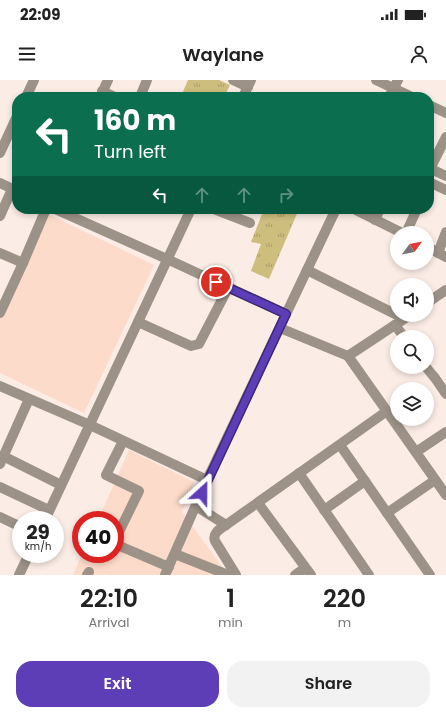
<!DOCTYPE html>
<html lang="en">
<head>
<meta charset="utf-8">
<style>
  :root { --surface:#fff; --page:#f2f2f2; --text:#222; --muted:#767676; --accent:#5e3eb7 }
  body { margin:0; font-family:Poppins,sans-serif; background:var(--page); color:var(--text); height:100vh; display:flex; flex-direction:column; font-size:15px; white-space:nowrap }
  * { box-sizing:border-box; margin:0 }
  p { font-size:13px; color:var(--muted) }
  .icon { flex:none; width:22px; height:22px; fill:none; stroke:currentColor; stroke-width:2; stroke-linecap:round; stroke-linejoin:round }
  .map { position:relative; height:495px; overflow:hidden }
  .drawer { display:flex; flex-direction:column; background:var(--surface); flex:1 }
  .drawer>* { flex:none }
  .hud { position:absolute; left:12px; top:12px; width:422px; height:122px; border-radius:16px; box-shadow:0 2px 6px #0003; background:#0b6e4f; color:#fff; overflow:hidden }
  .needle { width:26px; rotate:57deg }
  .controls { position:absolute; left:390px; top:146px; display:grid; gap:8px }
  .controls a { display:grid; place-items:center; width:44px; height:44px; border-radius:50%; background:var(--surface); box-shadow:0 2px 6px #0003; font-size:20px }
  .speed { position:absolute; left:12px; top:431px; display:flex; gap:8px; font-size:20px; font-weight:700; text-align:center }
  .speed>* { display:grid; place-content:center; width:52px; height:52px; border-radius:50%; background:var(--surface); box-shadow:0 2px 6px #0003; line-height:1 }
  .speed small { font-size:10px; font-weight:400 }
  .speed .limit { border:6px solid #d22; background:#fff; color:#111 }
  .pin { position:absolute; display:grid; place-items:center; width:34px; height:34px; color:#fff; margin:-17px; border:2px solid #fff; border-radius:50%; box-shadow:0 1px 4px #0007 }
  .me { position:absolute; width:44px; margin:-22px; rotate:24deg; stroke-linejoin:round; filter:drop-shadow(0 0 3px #0008) }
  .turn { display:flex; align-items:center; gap:14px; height:84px; padding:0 16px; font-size:18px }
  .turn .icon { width:52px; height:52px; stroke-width:2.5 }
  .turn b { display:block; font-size:28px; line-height:34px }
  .lanes { display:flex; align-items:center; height:38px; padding:0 16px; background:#0003; justify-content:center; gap:20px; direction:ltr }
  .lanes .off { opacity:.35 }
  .eta { display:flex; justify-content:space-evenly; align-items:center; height:68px; text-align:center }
  .eta b { font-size:24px; font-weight:600; line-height:28px }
  .primary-button { display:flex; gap:8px; margin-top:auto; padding:8px 16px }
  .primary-button a { flex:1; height:46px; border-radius:16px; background:var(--accent); color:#fff; font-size:16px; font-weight:600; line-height:46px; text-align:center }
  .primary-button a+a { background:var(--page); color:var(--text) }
  .status { display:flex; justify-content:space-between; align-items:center; height:28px; padding:0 20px; background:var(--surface); direction:ltr }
  .status svg { height:11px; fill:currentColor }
  header { display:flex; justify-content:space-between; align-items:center; height:52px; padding:0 16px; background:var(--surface); font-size:18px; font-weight:600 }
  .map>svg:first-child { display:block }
  .built { fill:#fddbca }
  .park { fill:url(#park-tufts) }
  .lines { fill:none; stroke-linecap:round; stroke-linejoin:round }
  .minor { stroke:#9c9287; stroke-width:10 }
  .route-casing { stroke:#3d2877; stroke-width:10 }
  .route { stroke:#5e3eb7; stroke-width:7 }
</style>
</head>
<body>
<div class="status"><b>22:09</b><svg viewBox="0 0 49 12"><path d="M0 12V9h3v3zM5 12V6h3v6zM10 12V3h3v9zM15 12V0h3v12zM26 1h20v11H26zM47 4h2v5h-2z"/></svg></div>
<header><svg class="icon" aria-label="menu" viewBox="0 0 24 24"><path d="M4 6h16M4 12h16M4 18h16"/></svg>Waylane<svg class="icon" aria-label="person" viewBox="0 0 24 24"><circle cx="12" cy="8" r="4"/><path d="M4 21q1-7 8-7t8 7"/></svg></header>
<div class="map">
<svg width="446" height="495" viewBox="0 0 446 495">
  <defs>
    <pattern id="park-tufts" width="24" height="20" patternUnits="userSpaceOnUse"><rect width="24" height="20" fill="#cebe7e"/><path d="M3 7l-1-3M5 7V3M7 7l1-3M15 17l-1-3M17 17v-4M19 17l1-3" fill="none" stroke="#a99b68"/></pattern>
  </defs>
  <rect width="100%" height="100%" fill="#fbece5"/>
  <g class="built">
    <path d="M 48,134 L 154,185 L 84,333 L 0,293 L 0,235 Z"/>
    <path d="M 129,370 L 194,402 L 182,432 L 228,495 L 73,495 L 82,474 L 115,474 L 115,440 L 98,440 Z"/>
  </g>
  <g class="park">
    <path d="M 188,0 L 219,0 L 230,5 L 224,17 L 187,17 L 182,14 Z"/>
    <path d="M 264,129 L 299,129 L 269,199 L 251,191 L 261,164 L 251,162 Z"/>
  </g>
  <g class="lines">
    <g class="minor">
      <path d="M 233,0 L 248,7"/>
      <path d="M 376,0 L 412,17"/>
      <path d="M 102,11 L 115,17"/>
      <path d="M 26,17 L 34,0"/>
      <path d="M 100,17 L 108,0"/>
      <path d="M 140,17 L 147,0"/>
      <path d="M 243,17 L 251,0"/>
      <path d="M 389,17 L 398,0"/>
      <path d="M 429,25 L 446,33"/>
      <path d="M 0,73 L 17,36"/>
      <path d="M 429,88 L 446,96"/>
      <path d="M 430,89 L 446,57"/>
      <path d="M 429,102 L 446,110"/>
      <path d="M 0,103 L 17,111"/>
      <path d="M 55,129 L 167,179 L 286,234"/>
      <path d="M 214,129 L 250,143"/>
      <path d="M 354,129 L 402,153"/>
      <path d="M 0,136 L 12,109"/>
      <path d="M 375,140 L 380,129"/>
      <path d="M 406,153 L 417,129"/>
      <path d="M 427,167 L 446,177"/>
      <path d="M 0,173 L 23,183"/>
      <path d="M 438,173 L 446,152"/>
      <path d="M 307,190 L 397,235"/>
      <path d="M 427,223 L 446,210"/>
      <path d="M 0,233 L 23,183 L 46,129"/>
      <path d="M 138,242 L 191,266 L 199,264 L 228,208"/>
      <path d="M 395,245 L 404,257"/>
      <path d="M 280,248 L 348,276 L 446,415"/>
      <path d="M 348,276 L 410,235"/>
      <path d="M 426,287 L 430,292 L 435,298 L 446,314"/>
      <path d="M 0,306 L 90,345 L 207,400"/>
      <path d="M 340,365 L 430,495"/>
      <path d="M 416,372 L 446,352"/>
      <path d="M 3,376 L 61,405"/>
      <path d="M 0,384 L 29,319"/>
      <path d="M 299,393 L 369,495"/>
      <path d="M 0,407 L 49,430"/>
      <path d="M 258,423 L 311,495"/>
      <path d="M 196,426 L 226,445"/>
      <path d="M 324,430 L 365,401"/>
      <path d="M 387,433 L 435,400"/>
      <path d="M 0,437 L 21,447"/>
      <path d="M 45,440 L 191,129"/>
      <path d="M 115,460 L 139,411 L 106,395 L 123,361"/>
      <path d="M 115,464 L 169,487"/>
      <path d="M 175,474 L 228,495"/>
      <path d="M 19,495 L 29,474"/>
      <path d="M 87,495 L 89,492"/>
      <path d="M 165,495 L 207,400 L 336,129"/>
      <path d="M 236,495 L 215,461 C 212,453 220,449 226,445 L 387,331"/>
      <path d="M 295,495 L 305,488"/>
    </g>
  </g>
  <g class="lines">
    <defs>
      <path id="route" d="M 202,413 L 286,234 L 216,202"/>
    </defs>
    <use href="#route" class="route-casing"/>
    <use href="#route" class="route"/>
  </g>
</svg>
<div class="controls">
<a><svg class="needle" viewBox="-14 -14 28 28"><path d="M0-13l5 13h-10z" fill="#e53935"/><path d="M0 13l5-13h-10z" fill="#767676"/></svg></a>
<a><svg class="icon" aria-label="sound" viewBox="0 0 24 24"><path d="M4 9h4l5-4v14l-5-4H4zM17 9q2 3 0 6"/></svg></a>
<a><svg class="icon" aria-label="search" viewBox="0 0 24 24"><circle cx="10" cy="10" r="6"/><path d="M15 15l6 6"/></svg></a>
<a><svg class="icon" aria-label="layers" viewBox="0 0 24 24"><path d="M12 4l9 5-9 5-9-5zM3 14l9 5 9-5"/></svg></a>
</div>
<div class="speed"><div>29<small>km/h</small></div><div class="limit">40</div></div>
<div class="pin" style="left:216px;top:202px;background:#d93025"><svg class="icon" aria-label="arrive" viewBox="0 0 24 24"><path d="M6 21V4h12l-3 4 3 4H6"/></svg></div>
<svg class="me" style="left:202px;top:413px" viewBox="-20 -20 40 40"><path d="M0-17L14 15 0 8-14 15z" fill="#5e3eb7" stroke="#fff" stroke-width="4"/></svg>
<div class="hud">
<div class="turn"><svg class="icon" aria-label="left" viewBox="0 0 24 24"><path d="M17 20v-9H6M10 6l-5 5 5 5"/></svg><div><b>160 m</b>Turn left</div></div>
<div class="lanes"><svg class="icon" aria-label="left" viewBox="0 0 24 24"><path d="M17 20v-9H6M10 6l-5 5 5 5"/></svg><svg class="icon off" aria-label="ahead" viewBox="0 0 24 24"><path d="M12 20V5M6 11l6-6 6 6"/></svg><svg class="icon off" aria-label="ahead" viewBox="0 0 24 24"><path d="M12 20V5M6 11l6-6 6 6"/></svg><svg class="icon off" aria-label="right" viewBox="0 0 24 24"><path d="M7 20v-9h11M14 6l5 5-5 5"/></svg></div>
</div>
</div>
<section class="drawer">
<div class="eta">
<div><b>22:10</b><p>Arrival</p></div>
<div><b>1</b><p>min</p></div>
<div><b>220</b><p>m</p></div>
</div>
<div class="primary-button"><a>Exit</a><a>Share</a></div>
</section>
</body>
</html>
